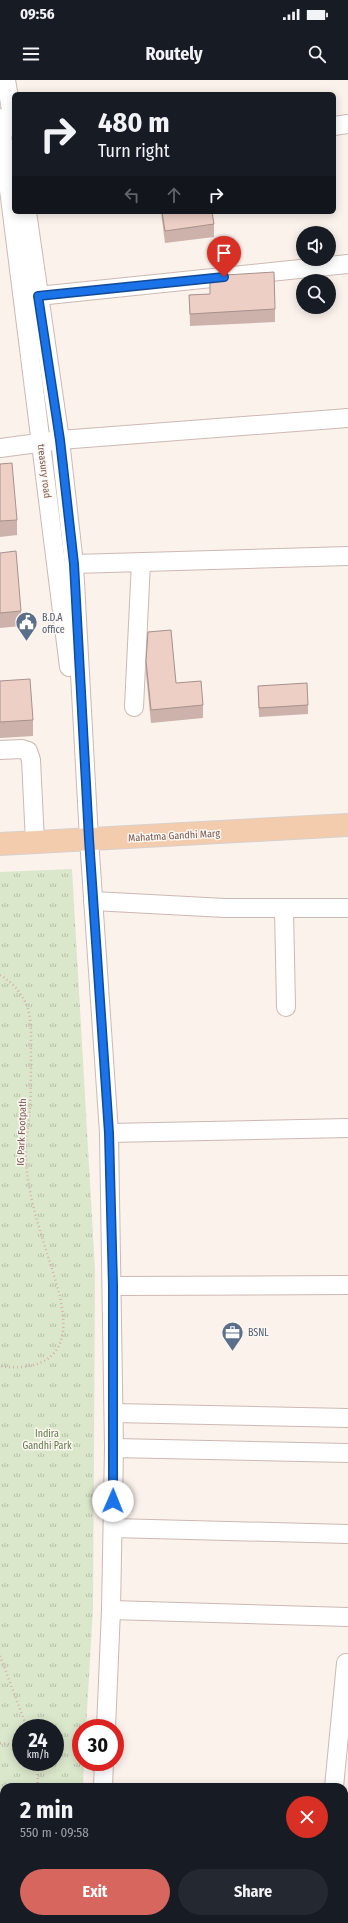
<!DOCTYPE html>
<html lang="en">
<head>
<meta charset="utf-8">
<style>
  :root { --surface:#171b24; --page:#242831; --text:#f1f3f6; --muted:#9ea1a6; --accent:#d7665f }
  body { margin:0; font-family:"Fira Sans Condensed",sans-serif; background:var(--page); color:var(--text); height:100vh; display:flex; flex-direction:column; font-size:15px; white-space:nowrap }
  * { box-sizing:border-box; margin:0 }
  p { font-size:13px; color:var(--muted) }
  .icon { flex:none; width:22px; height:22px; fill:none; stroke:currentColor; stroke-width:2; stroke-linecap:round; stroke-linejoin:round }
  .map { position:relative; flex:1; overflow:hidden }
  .sheet { position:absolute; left:0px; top:1703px; width:348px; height:140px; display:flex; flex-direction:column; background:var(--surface); border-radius:12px 12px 0 0; box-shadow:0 2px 10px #0003 }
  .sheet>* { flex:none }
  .top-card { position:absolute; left:12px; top:12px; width:324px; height:122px; border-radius:6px; box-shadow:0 2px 10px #0003; background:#171b24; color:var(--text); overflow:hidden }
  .fabs { position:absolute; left:296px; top:146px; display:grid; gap:8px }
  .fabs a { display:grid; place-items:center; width:40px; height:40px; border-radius:50%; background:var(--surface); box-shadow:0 2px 10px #0003; font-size:20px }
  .speed { position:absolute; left:12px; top:1639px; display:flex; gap:8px; font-size:20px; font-weight:700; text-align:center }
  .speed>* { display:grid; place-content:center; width:52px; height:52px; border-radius:50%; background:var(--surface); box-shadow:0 2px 10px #0003; line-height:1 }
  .speed small { font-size:10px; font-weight:400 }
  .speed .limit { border:6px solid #d22; background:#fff; color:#111 }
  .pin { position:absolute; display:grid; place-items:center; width:34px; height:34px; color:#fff; margin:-41px -17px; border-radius:50% 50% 50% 0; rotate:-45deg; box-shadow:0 0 4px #0007 }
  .pin .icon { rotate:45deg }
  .me { position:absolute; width:44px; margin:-22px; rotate:1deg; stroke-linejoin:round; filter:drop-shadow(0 0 3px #0008) }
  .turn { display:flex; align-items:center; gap:14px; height:84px; padding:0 20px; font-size:18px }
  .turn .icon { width:52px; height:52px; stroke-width:2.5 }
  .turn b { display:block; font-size:28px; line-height:34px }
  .lanes { display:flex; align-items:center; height:38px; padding:0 20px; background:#0003; justify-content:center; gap:20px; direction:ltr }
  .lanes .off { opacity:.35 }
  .round { display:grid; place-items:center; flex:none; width:42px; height:42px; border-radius:21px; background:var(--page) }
  .headline { display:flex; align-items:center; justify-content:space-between; height:68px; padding:0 20px }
  h1 { font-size:24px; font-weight:700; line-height:30px }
  .action { display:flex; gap:8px; margin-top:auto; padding:8px 20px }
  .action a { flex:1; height:46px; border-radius:24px; background:var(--accent); color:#fff; font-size:16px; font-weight:700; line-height:46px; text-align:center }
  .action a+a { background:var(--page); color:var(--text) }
  .status { display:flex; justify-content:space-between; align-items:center; height:28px; padding:0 20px; background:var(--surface); direction:ltr }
  .status svg { height:11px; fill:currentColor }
  header { display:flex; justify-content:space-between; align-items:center; height:52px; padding:0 20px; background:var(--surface); font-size:18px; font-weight:700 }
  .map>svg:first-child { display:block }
  .park { fill:url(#park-tufts); fill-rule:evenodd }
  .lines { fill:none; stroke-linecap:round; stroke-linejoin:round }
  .minor-casing { stroke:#ccb9b2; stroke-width:20 }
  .major-casing { stroke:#d8d0ce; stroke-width:24 }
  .path { stroke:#d3b2a9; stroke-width:2.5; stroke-dasharray:1 3; stroke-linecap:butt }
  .minor { stroke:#fff; stroke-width:18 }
  .major { stroke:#f2ccac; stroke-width:22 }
  .wall { fill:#ccb2aa }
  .building { fill:#edcfc6; stroke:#a6918b }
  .route-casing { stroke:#114b97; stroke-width:10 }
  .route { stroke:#1a73e8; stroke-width:7 }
  .labels { text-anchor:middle; stroke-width:3; stroke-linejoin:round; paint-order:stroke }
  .street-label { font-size:10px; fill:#745751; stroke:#fdf7f2 }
  .service-label { font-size:10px; fill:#4e5e75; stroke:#fdf7f2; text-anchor:start }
  .park-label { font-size:10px; fill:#5f784a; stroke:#fdf7f2 }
</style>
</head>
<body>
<div class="status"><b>09:56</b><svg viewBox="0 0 49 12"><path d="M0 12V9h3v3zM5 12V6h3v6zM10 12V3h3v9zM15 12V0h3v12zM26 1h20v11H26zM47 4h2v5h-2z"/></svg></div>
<header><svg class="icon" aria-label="menu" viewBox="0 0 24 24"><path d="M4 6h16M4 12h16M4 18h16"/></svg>Routely<svg class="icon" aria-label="search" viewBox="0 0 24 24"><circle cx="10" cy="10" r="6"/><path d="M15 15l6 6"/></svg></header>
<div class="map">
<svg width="348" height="1843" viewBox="0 0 348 1843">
  <defs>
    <pattern id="park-tufts" width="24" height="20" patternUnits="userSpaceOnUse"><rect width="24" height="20" fill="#dbe7cb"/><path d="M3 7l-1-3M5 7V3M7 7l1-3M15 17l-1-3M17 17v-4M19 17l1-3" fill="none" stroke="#b6bea7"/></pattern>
  </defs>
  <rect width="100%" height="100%" fill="#fbf2ec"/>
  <path class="park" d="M 72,789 L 95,1190 L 93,1528 L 86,1648 L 81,1648 L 81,1682 L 84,1682 L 83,1707 L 4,1707 L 4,1839 L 75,1839 L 75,1843 L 0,1843 L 0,792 ZM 21,1648 L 55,1648 L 55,1682 L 21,1682 Z"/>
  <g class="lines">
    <defs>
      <g id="minor">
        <path d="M 6,0 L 14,48"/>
        <path d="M 0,38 L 69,587"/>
        <path d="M 334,46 L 348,44"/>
        <path d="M 27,132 L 60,360 L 74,484 L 89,759 L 109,1053 L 114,1368 L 111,1530 L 106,1648"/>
        <path d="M 38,216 L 348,184"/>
        <path d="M 0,368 L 60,360 L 348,338"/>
        <path d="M 74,484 L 348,476"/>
        <path d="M 134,627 L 141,482"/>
        <path d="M 0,670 L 22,669 L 28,671 L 31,680 L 35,762"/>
        <path d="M 93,821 L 225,828 L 348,828"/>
        <path d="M 284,828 L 286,927"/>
        <path d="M 109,1053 L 348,1048"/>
        <path d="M 113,1206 L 348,1205"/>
        <path d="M 114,1333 L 348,1338"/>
        <path d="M 114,1368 L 348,1373"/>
        <path d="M 113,1448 L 348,1454"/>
        <path d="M 111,1530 L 348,1537"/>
        <path d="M 103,1707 L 104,1682"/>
        <path d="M 334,1707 L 346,1583"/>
        <path d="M 94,1843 L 94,1839"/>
      </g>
      <path id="major" d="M 0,764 L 348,745"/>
    </defs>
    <use href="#minor" class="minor-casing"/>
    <use href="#major" class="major-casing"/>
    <g class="path">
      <path d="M 0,895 C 9,900 18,909 23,918 C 32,932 31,950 31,965 C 31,986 31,1008 30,1029 C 29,1045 25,1061 26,1077 C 27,1115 41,1153 52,1189 C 58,1208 65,1231 63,1251 C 59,1285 28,1290 0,1286"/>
      <path d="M 0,1576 L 27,1648"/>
      <path d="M 0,1663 L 21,1666"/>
      <path d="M 37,1682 L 38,1707"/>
      <path d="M 0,1808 L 4,1806"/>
    </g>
    <use href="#minor" class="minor"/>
    <use href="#major" class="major"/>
  </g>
  <g class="wall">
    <path d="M 161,132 L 212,132 L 214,144 L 214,157 L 165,163 Z"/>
    <path d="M 210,196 L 275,229 L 275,242 L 190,246 L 189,215 L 210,214 Z"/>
    <path d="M 0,384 L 17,440 L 17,455 L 0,457 Z"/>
    <path d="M 0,473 L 21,531 L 21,546 L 0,548 Z"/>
    <path d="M 146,581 L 176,603 L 203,625 L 203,638 L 151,643 L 146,594 Z"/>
    <path d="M 0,601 L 33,640 L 33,656 L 0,658 Z"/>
    <path d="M 258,606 L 308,625 L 308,634 L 259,637 Z"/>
  </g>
  <g class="building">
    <path d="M 162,132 L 212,132 L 214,144 L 165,151 Z"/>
    <path d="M 274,192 L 275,229 L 190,234 L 189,215 L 210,214 L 210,196 Z"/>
    <path d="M 12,383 L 17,440 L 0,441 L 0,384 Z"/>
    <path d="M 16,471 L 21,531 L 0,533 L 0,473 Z"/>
    <path d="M 171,550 L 176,603 L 201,601 L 203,625 L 151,630 L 146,581 L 148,552 Z"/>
    <path d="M 30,599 L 33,640 L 0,642 L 0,601 Z"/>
    <path d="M 307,603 L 308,625 L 259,628 L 258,606 Z"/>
  </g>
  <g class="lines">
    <defs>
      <path id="route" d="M 113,1421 L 113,1206 L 109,1053 L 89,759 L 74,484 L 60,360 L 38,216 L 224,197"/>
    </defs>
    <use href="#route" class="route-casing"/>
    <use href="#route" class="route"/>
  </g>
  <defs>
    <symbol id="civic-pin" viewBox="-11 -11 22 30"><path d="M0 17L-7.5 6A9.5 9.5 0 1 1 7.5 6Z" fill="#5c6f8a" stroke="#fdf7f2"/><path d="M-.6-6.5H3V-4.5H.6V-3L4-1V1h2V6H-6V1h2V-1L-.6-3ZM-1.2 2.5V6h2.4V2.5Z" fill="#fff"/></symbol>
    <symbol id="office-pin" viewBox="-11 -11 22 30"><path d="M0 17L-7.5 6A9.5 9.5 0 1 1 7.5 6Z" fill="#5c6f8a" stroke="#fdf7f2"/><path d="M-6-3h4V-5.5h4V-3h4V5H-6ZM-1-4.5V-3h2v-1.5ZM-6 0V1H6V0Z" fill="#fff"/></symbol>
  </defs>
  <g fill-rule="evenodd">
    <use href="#civic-pin" x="14" y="530" width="25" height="34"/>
    <use href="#office-pin" x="220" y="1240" width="25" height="34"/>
  </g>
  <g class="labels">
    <g class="street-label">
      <text transform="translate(45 391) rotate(83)" y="4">treasury road</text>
      <text transform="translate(174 755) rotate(-3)" y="4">Mahatma Gandhi Marg</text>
      <text transform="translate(21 1052) rotate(-88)" y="4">IG Park Footpath</text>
    </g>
    <g class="service-label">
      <text x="42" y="541">B.D.A<tspan x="42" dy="12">office</tspan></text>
      <text x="248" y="1256">BSNL</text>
    </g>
    <g class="park-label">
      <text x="47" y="1357">Indira<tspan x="47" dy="12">Gandhi Park</tspan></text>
    </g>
  </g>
</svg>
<div class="fabs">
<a><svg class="icon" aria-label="sound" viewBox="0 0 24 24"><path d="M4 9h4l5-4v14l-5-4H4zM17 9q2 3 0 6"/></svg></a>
<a><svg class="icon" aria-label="search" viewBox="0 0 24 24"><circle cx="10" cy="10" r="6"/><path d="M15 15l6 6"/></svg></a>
</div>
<div class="speed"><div>24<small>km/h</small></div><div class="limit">30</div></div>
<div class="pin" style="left:224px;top:197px;background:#d93025"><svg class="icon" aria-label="arrive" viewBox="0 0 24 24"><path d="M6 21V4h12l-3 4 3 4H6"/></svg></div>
<svg class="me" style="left:113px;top:1421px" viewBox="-20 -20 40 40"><circle r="19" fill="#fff"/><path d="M0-13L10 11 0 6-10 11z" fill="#1a73e8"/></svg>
<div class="top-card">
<div class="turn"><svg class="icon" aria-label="right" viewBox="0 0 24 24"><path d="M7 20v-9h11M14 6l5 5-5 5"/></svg><div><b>480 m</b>Turn right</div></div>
<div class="lanes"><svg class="icon off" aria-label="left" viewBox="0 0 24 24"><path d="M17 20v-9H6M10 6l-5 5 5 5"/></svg><svg class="icon off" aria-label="ahead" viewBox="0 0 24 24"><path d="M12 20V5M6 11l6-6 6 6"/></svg><svg class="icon" aria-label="right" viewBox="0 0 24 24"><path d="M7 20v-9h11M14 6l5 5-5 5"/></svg></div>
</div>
<section class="sheet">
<div class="headline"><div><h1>2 min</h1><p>550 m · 09:58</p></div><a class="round" style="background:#d93025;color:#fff"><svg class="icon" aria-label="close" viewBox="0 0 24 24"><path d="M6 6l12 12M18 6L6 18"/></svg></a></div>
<div class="action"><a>Exit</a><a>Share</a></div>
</section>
</div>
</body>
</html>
